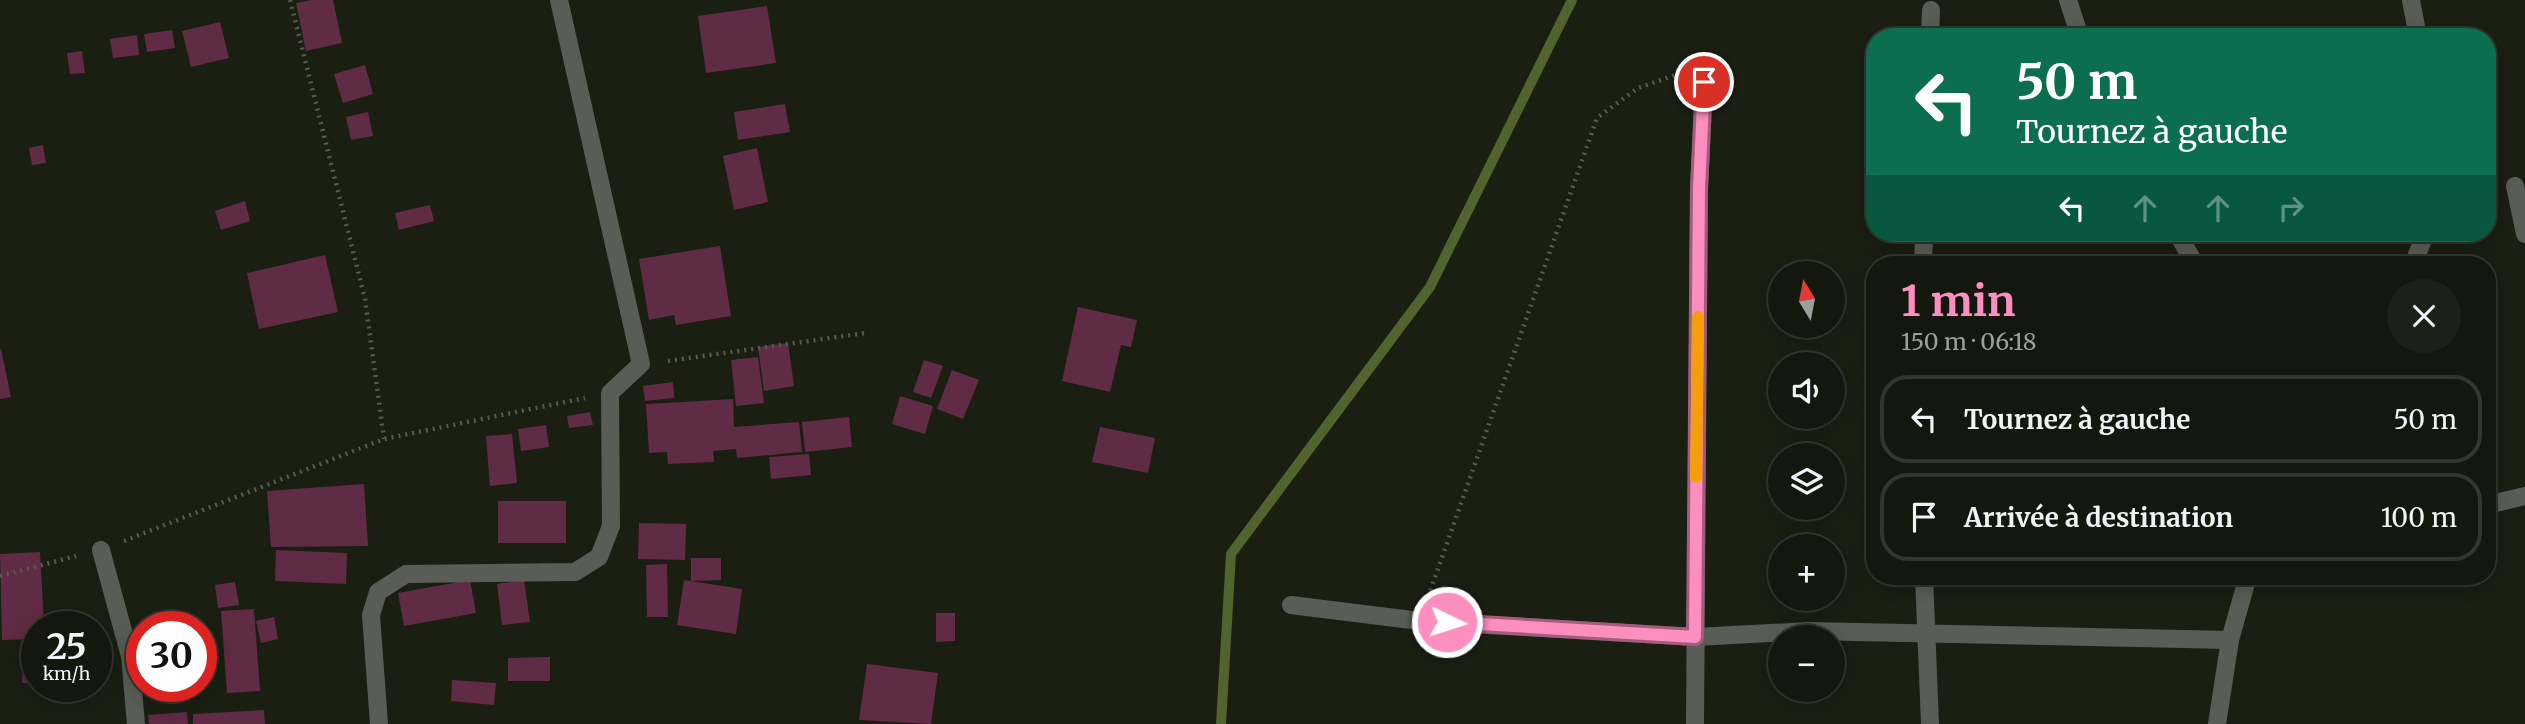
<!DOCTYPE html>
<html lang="fr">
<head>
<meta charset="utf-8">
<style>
  :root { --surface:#14170e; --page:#1d2017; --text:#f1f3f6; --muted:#9d9f9e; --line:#33362e; --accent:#fd8ec0 }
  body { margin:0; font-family:Merriweather,serif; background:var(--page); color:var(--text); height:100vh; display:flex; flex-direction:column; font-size:26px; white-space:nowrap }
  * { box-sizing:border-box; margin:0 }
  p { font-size:23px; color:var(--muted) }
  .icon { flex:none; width:38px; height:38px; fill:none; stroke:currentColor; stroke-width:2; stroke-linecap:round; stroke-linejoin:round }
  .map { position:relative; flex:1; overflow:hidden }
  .sheet { position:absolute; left:1866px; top:256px; width:630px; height:329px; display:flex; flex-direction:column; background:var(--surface); border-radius:28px; box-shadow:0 4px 18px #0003,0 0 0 2px var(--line) }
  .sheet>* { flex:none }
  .top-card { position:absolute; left:1866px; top:28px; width:630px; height:214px; border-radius:28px; box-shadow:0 4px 18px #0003,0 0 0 2px var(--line); background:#0b6e4f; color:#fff; overflow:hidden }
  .needle { width:46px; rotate:350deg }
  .buttons { position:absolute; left:1768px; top:261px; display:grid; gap:14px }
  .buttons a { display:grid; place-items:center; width:77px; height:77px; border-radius:50%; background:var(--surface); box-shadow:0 4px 18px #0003,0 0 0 2px var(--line); font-size:35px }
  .speed { position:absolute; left:21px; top:611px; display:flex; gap:14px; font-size:35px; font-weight:700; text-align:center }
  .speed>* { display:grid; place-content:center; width:91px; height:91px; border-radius:50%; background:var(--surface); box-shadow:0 4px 18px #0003,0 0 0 2px var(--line); line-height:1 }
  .speed small { font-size:18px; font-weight:400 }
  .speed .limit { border:10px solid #d22; background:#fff; color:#111 }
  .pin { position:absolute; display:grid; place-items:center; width:60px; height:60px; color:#fff; margin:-30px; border:4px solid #fff; border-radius:50%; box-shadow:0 2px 7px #0007 }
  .me { position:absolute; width:77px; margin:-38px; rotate:94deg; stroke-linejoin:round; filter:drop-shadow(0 0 5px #0008) }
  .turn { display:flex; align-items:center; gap:24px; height:147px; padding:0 35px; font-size:32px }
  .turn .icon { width:91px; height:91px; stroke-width:2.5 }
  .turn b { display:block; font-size:49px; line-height:60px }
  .lanes { display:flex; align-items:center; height:66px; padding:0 35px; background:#0003; justify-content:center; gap:35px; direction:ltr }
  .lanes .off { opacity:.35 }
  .round { display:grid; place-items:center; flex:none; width:74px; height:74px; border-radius:37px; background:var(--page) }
  .headline { display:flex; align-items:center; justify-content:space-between; height:119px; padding:0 35px }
  h1 { font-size:42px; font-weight:700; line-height:52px; color:var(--accent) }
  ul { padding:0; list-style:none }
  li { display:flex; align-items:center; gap:21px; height:88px; margin:0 14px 10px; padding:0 21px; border:4px solid var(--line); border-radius:28px }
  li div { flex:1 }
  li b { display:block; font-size:26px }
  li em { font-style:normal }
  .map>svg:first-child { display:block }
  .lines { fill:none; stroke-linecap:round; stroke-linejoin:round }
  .stream { stroke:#52642e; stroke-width:10 }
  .building { fill:#602b44 }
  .path { stroke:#565b4f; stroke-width:4.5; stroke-dasharray:2 5; stroke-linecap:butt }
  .minor { stroke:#5a5d56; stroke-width:18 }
  .tertiary { stroke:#5a5d56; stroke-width:18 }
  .route-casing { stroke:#a45c7d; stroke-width:18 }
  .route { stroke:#fd8ec0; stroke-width:12 }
  .slow { stroke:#f59e0b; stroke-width:12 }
</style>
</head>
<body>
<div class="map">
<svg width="2525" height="724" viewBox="0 0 2525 724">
  <rect width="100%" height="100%" fill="#1a1f12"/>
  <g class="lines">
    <path class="stream" d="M 1221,724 L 1231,554 L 1430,287 L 1572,0"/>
  </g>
  <g class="building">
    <path d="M 312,0 L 333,0 L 342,43 L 306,51 L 296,3 Z"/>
    <path d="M 767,6 L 776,63 L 706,73 L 698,16 Z"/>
    <path d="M 220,22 L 229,58 L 191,67 L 182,31 Z"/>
    <path d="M 172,30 L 175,48 L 147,52 L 144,34 Z"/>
    <path d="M 137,35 L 139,55 L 113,58 L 110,39 Z"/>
    <path d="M 82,51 L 85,73 L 70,74 L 67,53 Z"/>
    <path d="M 365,65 L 373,94 L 343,103 L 334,74 Z"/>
    <path d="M 785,104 L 790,132 L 738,140 L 734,112 Z"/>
    <path d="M 368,112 L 373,136 L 351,140 L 346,117 Z"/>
    <path d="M 43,145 L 46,163 L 32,165 L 29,148 Z"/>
    <path d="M 757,148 L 768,202 L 734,210 L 723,156 Z"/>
    <path d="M 245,201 L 250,221 L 221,230 L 215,211 Z"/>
    <path d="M 430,205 L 434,221 L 399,230 L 395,213 Z"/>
    <path d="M 720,246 L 731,316 L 676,325 L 674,315 L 649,320 L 639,259 Z"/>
    <path d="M 325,255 L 338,312 L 259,329 L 247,273 Z"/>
    <path d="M 1078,307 L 1137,320 L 1131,347 L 1121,345 L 1110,392 L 1062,381 Z"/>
    <path d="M 788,343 L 794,386 L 764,391 L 758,347 Z"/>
    <path d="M 1,349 L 11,397 L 0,399 L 0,350 Z"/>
    <path d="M 758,357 L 764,403 L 736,406 L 731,360 Z"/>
    <path d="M 924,360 L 943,366 L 931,398 L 913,392 Z"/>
    <path d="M 952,370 L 979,380 L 963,419 L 937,409 Z"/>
    <path d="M 673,382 L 674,398 L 645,401 L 643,386 Z"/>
    <path d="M 900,396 L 933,406 L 925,434 L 892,424 Z"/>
    <path d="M 733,399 L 734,427 L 799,422 L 802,452 L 737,458 L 736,449 L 713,451 L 714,462 L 668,464 L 667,452 L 649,453 L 646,404 Z"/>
    <path d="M 590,412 L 593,425 L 569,428 L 567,416 Z"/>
    <path d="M 849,417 L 852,447 L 805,452 L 802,422 Z"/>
    <path d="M 546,425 L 549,447 L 521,451 L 518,429 Z"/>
    <path d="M 1100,427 L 1155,438 L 1148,473 L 1092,462 Z"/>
    <path d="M 512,434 L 517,483 L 490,486 L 486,436 Z"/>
    <path d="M 809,454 L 811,475 L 771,479 L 769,457 Z"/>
    <path d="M 364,484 L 368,546 L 271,547 L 267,491 Z"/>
    <rect x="498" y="501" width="68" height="42"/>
    <path d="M 639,523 L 686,524 L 685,560 L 638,559 Z"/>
    <path d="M 276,550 L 347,553 L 346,584 L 275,581 Z"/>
    <path d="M 40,552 L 44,626 L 37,626 L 37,639 L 2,640 L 0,554 Z"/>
    <path d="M 691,558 L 721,558 L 721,580 L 691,581 Z"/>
    <path d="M 667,564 L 668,617 L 647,617 L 646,565 Z"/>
    <path d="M 470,580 L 476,613 L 404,626 L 398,593 Z"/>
    <path d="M 524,580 L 530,622 L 502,625 L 497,584 Z"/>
    <path d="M 684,580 L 742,589 L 736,634 L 677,625 Z"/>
    <path d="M 235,582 L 239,605 L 218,608 L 215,585 Z"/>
    <path d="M 254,609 L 260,691 L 227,693 L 221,611 Z"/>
    <path d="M 936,613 L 955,613 L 955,641 L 936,642 Z"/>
    <path d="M 274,617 L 278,639 L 261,643 L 256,621 Z"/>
    <path d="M 550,657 L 550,681 L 508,681 L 508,658 Z"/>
    <path d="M 23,659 L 37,660 L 37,683 L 22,683 Z"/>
    <path d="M 96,660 L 103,660 L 102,684 L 96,684 Z"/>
    <path d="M 867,664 L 938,673 L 931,724 L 859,720 Z"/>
    <path d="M 452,680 L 496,683 L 494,705 L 451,701 Z"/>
    <path d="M 264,710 L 265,724 L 193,724 L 193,714 Z"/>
    <path d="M 187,712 L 188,724 L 149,724 L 148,715 Z"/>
  </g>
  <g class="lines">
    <g class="path">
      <path d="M 290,0 L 365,299 L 384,439"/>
      <path d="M 668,361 L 865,333"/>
      <path d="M 124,541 L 384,439 L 585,398"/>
      <path d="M 0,576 L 76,556"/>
      <path d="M 1428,597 L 1597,118 L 1638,88 L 1681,73"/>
    </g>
    <g class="minor">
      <path d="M 2068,0 L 2080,37"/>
      <path d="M 1930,37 L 1931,10"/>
      <path d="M 2515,186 L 2525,234"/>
      <path d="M 2177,233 L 2195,264"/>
      <path d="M 1923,264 L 1924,233"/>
      <path d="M 2487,505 L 2525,496"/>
      <path d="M 101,550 L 130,656 L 136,724"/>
      <path d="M 1924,576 L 1930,724"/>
      <path d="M 1291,605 L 1420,621 L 1695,637 L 1810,631 L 2230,640"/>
      <path d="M 379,724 L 371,615 L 378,592 L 406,574 L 575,572 L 599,557 L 611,526 L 610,393 L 641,364 L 559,0"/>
      <path d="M 1695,724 L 1699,189 L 1704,83"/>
    </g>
    <g class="tertiary">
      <path d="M 2411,0 L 2418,37"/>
      <path d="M 2413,264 L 2426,233"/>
      <path d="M 2217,724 L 2230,640 L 2248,576"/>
    </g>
  </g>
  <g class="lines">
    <defs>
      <path id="route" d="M 1447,622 L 1695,637 L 1699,189 L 1704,82"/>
    </defs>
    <use href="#route" class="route-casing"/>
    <use href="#route" class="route"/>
    <path class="slow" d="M 1696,477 L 1698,317"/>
  </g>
</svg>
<div class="buttons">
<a><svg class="needle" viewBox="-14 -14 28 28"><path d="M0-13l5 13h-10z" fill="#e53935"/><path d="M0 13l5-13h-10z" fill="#9d9f9e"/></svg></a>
<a><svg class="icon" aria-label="sound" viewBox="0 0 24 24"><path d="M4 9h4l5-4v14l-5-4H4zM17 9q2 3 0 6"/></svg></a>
<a><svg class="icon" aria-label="layers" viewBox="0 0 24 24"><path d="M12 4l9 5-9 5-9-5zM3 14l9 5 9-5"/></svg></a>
<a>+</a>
<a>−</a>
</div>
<div class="speed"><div>25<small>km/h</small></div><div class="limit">30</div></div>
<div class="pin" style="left:1704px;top:82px;background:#d93025"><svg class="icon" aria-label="arrive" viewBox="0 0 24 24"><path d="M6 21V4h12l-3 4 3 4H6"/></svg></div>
<svg class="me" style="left:1447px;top:622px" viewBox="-20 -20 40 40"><circle r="17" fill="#fd8ec0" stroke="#fff" stroke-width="3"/><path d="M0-11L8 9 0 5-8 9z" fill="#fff"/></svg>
<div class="top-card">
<div class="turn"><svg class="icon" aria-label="left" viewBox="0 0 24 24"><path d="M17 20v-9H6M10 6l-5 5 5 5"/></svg><div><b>50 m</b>Tournez à gauche</div></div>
<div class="lanes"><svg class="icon" aria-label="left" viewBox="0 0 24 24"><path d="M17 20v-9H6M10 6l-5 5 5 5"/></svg><svg class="icon off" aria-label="ahead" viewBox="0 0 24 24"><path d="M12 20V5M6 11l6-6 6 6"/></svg><svg class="icon off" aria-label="ahead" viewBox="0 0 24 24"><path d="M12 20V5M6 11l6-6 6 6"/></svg><svg class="icon off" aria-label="right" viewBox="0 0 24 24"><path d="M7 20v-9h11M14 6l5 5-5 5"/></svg></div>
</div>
<section class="sheet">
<div class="headline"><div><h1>1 min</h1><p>150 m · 06:18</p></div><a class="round"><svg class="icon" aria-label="close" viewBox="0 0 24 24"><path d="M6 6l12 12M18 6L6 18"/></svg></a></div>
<ul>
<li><svg class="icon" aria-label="left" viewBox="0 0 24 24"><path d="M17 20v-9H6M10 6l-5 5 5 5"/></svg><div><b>Tournez à gauche</b></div><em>50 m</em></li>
<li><svg class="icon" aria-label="arrive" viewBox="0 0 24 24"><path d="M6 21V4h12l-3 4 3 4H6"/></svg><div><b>Arrivée à destination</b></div><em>100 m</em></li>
</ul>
</section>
</div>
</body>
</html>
